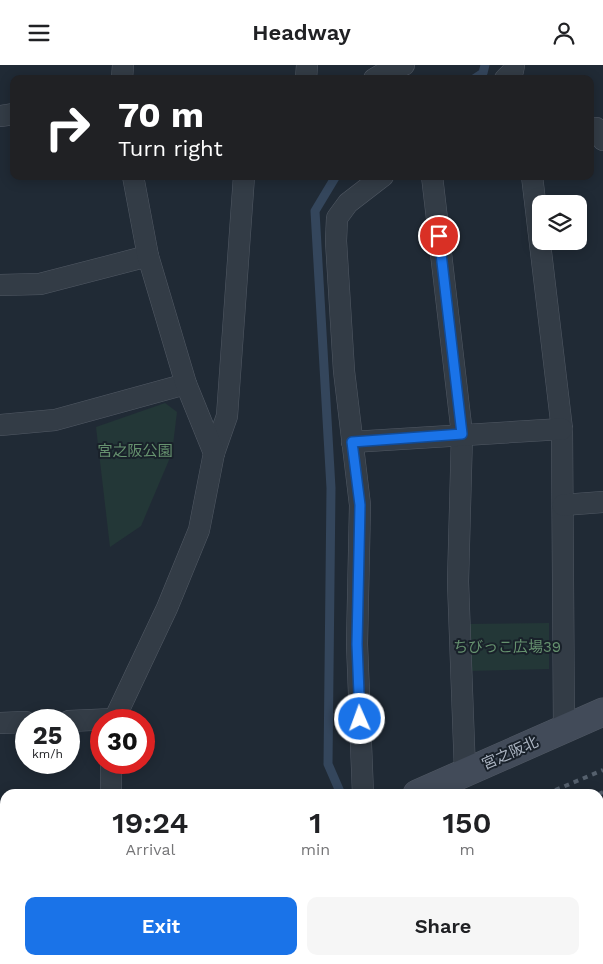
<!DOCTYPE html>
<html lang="en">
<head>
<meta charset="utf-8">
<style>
  :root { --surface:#fff; --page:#f6f6f6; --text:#202124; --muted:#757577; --accent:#1a73e8 }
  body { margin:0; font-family:"Work Sans","Noto Sans JP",sans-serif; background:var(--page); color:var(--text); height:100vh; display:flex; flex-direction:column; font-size:19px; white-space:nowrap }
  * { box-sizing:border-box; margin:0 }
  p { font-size:16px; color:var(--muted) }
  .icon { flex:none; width:28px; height:28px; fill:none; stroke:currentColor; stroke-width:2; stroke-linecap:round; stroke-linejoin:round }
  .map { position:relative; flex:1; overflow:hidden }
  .side { position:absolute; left:0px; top:724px; width:604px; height:176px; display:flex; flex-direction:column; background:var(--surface); border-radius:15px 15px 0 0; box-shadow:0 2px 12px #0003 }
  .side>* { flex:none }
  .banner { position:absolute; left:10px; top:10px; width:584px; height:105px; border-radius:10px; box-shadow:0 2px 12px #0003; background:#202124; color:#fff; overflow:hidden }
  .buttons { position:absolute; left:532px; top:130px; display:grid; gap:10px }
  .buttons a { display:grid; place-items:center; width:55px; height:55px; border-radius:10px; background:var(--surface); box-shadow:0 2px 12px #0003; font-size:25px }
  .speed { position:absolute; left:15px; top:644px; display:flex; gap:10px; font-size:25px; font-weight:700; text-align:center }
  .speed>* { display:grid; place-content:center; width:65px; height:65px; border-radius:50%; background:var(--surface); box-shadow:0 2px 12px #0003; line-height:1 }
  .speed small { font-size:12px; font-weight:400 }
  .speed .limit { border:8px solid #d22; background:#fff; color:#111 }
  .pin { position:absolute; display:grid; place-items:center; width:42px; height:42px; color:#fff; margin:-21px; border:2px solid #fff; border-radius:50%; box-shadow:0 1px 5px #0007 }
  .me { position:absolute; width:55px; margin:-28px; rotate:358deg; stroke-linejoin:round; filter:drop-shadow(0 0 4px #0008) }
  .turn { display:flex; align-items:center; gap:18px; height:105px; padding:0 25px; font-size:22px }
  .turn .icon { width:65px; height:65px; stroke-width:2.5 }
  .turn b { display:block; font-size:35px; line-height:42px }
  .eta { display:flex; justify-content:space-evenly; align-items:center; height:85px; text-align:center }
  .eta b { font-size:30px; font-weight:600; line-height:35px }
  .button { display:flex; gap:10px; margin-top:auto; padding:10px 25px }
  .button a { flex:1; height:58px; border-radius:10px; background:var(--accent); color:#fff; font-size:20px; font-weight:600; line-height:58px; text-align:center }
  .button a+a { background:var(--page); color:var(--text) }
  header { display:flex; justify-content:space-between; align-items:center; height:65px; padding:0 25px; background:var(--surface); font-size:22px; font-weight:600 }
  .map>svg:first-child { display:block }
  .green { fill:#233737 }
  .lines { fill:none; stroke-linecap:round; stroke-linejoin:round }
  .stream { stroke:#34465c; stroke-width:9 }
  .street-casing { stroke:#515964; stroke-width:22 }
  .secondary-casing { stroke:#515964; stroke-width:29 }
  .street { stroke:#333c46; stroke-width:21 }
  .secondary { stroke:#424b59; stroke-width:28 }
  .rail { stroke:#55606d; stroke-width:4; stroke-dasharray:5 5; stroke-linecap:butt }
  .route-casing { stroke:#114b97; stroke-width:12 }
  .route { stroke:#1a73e8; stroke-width:9 }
  .labels { text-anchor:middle; stroke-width:4; stroke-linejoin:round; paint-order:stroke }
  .park-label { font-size:15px; fill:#66926f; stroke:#19212a }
  .street-label { font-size:15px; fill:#adb6c3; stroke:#19212a }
</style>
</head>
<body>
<header><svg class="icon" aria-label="menu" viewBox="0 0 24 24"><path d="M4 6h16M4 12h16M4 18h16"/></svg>Headway<svg class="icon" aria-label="person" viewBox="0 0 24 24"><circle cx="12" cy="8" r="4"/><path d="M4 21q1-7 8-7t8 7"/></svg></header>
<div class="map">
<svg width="603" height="899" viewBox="0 0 603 899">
  <rect width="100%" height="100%" fill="#202a35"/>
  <g class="green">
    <path d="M 165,338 L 177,347 L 172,388 L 141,461 L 110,482 L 96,362 Z"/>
    <path d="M 549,558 L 549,604 L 468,606 L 465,559 Z"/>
    <path d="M 601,848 L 603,899 L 593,899 L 591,895 L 599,895 L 599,849 Z"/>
  </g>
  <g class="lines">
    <g class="stream">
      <path d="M 474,14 L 483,8 L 485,0"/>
      <path d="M 336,111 L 315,146 L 331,423 L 328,699 L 341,729"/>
      <path d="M 404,895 L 404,899"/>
    </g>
    <defs>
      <g id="street">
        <path d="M 122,14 L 123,0"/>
        <path d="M 306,14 L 307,0"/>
        <path d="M 374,14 L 396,1 L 404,0"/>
        <path d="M 505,14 L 513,6 L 514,0"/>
        <path d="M 0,51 L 14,49"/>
        <path d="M 590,64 L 596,63 L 603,75"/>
        <path d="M 432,111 L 462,369 L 458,517 L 465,707"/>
        <path d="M 532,111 L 562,364 L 564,664"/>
        <path d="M 0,220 L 40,219 L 148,191"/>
        <path d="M 0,360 L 55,355 L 186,319"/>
        <path d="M 352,377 L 562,364"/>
        <path d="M 214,388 L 227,351 L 244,111"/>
        <path d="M 563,440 L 603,437"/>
        <path d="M 114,655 L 167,543 L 199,465 L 214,388 L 186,319 L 148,191 L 133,111"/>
        <path d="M 69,656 L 114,654"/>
        <path d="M 0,658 L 26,657"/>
        <path d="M 111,729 L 111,698"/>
        <path d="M 363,729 L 357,579 L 360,440 L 344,306 L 336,176 L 337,153 L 348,138 L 383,111"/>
        <path d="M 599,838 L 603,836"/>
        <path d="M 454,899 L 463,895"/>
      </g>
      <g id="secondary">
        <path d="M 417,729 L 603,647"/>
        <path d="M 28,899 L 38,895"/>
      </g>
    </defs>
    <use href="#street" class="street-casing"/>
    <use href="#secondary" class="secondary-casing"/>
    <use href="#street" class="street"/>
    <use href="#secondary" class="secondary"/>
    <g class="rail">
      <path d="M 546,729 L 603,705"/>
      <path d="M 599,729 L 603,727"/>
      <path d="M 142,899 L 152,895"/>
      <path d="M 190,899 L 200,895"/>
    </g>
  </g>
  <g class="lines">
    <defs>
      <path id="route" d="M 360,654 L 357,579 L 360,440 L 352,377 L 462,369 L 439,171"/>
    </defs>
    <use href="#route" class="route-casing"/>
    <use href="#route" class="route"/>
  </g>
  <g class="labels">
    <g class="park-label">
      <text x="135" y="391">宮之阪公園</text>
      <text x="507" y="587">ちびっこ広場39</text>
    </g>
    <g class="street-label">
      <text transform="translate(510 688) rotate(-24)" y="5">宮之阪北</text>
    </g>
  </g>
</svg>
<div class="buttons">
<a><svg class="icon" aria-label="layers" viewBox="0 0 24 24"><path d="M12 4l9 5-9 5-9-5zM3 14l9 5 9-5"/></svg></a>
</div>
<div class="speed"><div>25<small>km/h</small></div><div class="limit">30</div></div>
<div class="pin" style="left:439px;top:171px;background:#d93025"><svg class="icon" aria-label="arrive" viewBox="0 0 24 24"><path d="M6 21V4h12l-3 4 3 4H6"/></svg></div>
<svg class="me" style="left:360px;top:654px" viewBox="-20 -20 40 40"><circle r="17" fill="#1a73e8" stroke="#fff" stroke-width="3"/><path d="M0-11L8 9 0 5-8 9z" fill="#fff"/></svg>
<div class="banner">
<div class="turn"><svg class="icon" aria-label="right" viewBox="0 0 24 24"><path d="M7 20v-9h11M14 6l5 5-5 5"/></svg><div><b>70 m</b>Turn right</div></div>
</div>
<section class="side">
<div class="eta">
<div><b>19:24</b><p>Arrival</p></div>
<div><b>1</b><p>min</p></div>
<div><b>150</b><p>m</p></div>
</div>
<div class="button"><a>Exit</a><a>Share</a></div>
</section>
</div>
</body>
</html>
